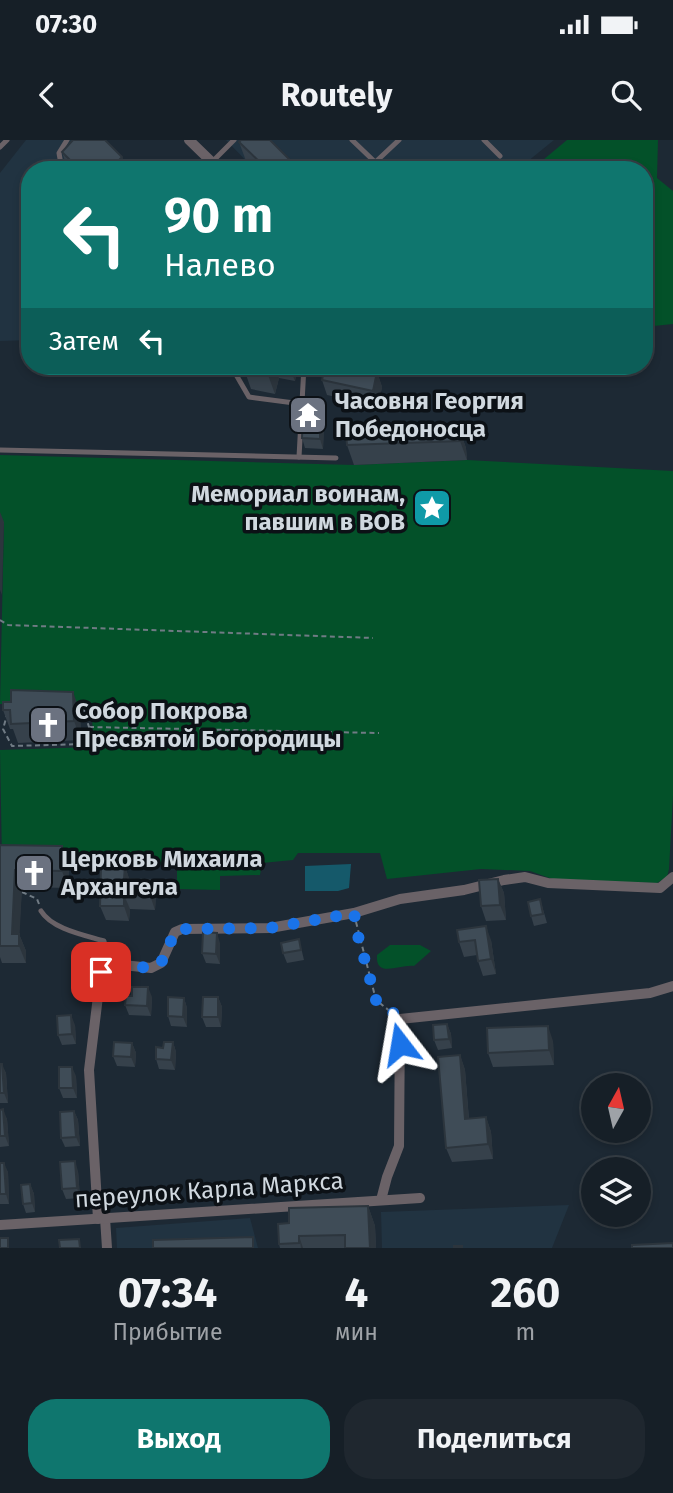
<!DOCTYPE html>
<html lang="ru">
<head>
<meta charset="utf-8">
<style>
  :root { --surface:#161f27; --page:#1f272f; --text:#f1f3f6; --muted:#9ea2a7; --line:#353d44; --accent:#0f766e }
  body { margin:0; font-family:"Fira Sans",sans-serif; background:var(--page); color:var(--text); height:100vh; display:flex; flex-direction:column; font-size:26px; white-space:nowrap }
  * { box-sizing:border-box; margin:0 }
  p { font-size:23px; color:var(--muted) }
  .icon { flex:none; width:38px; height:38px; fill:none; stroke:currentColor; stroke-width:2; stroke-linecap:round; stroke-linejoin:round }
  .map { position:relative; height:1108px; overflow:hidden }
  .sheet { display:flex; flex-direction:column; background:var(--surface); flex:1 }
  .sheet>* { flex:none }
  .hud { position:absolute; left:21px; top:21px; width:632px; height:214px; border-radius:28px; box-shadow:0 4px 10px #0003,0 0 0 2px var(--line); background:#0f766e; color:#fff; overflow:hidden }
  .needle { width:46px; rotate:8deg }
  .fabs { position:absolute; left:581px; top:933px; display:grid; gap:14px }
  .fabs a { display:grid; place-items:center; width:70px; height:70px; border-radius:50%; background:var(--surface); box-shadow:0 4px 10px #0003,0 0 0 2px var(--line); font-size:35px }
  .pin { position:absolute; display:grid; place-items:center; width:60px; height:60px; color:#fff; margin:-30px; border-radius:14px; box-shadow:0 4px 10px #0006 }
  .me { position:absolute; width:77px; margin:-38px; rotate:346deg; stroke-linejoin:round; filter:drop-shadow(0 0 5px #0008) }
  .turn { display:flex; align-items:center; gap:24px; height:147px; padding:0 28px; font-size:32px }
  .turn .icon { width:91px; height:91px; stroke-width:2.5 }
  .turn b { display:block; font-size:49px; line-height:60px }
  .then { display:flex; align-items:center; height:66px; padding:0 28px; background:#0003; gap:14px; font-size:26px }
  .eta { display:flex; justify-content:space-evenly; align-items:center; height:119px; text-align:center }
  .eta b { font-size:42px; font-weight:700; line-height:49px }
  .cta { display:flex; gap:14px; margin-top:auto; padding:14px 28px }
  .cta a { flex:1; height:80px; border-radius:28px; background:var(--accent); color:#fff; font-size:28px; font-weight:700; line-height:80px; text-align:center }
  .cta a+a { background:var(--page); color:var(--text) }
  .status { display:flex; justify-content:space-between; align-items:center; height:49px; padding:0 35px; background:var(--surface); direction:ltr }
  .status svg { height:19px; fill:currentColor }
  header { display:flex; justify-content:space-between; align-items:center; height:91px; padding:0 28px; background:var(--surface); font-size:32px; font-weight:700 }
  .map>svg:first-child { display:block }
  .built { fill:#213341 }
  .green { fill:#035129 }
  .water { fill:#15596a }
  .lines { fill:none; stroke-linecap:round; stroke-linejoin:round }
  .path { stroke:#707b84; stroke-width:2; stroke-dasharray:5 3.5; stroke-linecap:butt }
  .service { stroke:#6a6267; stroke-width:5 }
  .minor { stroke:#6a6267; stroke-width:10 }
  .wall { fill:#36414b }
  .shaded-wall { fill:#2c353d }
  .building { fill:#3f4c57; stroke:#2c353d; stroke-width:2 }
  .route { stroke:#1a73e8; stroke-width:12; stroke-dasharray:0 21.6 }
  .labels { text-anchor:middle; stroke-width:7; stroke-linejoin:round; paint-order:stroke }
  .poi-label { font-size:24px; font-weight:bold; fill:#d0d8df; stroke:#0c1116; text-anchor:start }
  .street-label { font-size:24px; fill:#d0d8df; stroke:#0c1116 }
</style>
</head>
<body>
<div class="status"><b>07:30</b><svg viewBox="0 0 49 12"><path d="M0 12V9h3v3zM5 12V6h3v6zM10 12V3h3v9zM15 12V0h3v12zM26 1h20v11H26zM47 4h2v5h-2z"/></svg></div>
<header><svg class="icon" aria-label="back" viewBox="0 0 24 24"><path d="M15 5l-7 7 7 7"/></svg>Routely<svg class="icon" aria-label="search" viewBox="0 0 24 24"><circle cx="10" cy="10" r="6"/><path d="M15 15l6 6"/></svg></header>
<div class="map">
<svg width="673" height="1108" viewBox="0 0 673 1108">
  <rect width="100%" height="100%" fill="#1d2934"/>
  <g class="built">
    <path d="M 26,0 L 99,0 L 128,30 L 30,30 L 30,200 L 0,201 L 0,33 Z"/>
    <path d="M 226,0 L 554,0 L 517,30 L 255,30 Z"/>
    <path d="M 569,1065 L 552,1108 L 382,1108 L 381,1072 Z"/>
    <path d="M 250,1078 L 258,1108 L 117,1108 L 116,1088 Z"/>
  </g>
  <g class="green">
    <path d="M 567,0 L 658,0 L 657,38 L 673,51 L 673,184 L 644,187 L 644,30 L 531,30 Z"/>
    <path d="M 0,315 L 354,325 L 467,320 L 673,331 L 673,656 L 669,729 L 667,737 L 657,743 L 555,740 L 530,731 L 481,729 L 387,739 L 380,713 L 298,713 L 293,720 L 262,723 L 260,735 L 220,736 L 220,750 L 177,749 L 177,725 L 2,721 L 0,610 L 94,607 L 91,563 L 0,564 L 4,382 L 0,381 Z"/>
    <path d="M 390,805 L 420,805 L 431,811 L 414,826 C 400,824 375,839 377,815 Z"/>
  </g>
  <path class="water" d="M 351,724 L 349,748 L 338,751 L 305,751 L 305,726 Z"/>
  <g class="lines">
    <g class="path">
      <path d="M 0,480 L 8,485 L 373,498"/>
      <path d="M 83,567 L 89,587 L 87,604 L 12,606 L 3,589 L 9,568 Z"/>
      <path d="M 89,587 L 379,593"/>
      <path d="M 22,752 L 37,759 L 39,764"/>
      <path d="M 356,782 L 376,860 L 391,872"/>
    </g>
    <g class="service">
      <path d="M 352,0 L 375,22"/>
      <path d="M 484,0 L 500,16"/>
      <path d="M 0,7 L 7,0"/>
      <path d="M 212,22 L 234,0"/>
      <path d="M 62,30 L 59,13 L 67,0"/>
      <path d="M 367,30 L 399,0"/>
      <path d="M 231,226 L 249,257 L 302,264"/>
      <path d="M 0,310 L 336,318"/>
      <path d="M 299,317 L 304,226"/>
      <path d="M 41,771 C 52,789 84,795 104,801 L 107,813 L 101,832"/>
    </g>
    <g class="minor">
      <path d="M 189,0 L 220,30"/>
      <path d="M 381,1060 L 387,1037 L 399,1006 L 400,879 L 650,853 L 673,846"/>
      <path d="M 105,1078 L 107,1108"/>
      <path d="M 98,1079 L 89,930 L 101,832 L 123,825 L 151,828 L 161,823 L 175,792 L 182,789 L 270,788 L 354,773 L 400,759 L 464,750 L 504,740 L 525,737 L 548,743 L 660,748 L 673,737"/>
      <path d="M 0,1085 L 420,1058"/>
    </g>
  </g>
  <g class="wall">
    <path d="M 239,2 L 300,30 L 255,30 L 246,21 Z"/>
    <path d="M 62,12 L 122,17 L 127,30 L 68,30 Z"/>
    <path d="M 237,226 L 298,226 L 295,241 L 279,238 L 275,254 L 251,249 L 244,229 L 238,228 Z"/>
    <path d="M 377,232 L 382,247 L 378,266 L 327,255 L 322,240 Z"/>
    <path d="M 320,274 L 324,284 L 323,309 L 305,308 L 302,298 Z"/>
    <path d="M 459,288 L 466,308 L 467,320 L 354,325 L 347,305 Z"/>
    <path d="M 3,570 L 80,571 L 81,600 L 18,603 L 13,589 L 10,589 Z"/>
    <path d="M 0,705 L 62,706 L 69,723 L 68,748 L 22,747 L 19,794 L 26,811 L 26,823 L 2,823 L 0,817 Z"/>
    <path d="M 125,726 L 129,739 L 156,754 L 155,770 L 130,769 L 129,781 L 106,780 L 100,766 Z"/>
    <path d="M 498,739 L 504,753 L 506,780 L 486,781 L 481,766 Z"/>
    <path d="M 540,759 L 547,783 L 534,786 L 531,776 Z"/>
    <path d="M 457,790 L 491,800 L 496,834 L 483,836 L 478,821 L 477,815 L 464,817 L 459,802 Z"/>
    <path d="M 299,799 L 304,820 L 287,823 L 283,813 Z"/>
    <path d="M 220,803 L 220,824 L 206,823 L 202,813 Z"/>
    <path d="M 152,857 L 151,876 L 129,875 L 125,865 Z"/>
    <path d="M 218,857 L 222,867 L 221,887 L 206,887 L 202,877 Z"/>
    <path d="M 184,858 L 187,868 L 187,887 L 171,886 L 168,876 Z"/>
    <path d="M 447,884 L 451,894 L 452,908 L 438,910 L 434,900 Z"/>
    <path d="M 75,885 L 76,904 L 62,905 L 58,895 Z"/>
    <path d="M 553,901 L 554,925 L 493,927 L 488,913 Z"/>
    <path d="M 173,902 L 176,912 L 175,930 L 159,929 L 156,919 L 163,908 Z"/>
    <path d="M 132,903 L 136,913 L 135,927 L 117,926 L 113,916 Z"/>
    <path d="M 460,915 L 465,930 L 469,979 L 486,977 L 491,992 L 493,1019 L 452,1022 L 446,1008 Z"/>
    <path d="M 0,924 L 6,933 L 8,963 L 0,963 Z"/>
    <path d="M 76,936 L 77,958 L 63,958 L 59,948 Z"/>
    <path d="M 0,970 L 7,979 L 9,1006 L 0,1007 Z"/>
    <path d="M 74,971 L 78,980 L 80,1006 L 65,1007 L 61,998 Z"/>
    <path d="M 0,1023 L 8,1032 L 9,1064 L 0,1064 Z"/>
    <path d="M 78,1031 L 80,1058 L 66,1059 L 62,1049 Z"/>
    <path d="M 30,1044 L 34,1054 L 35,1072 L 26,1073 L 23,1064 Z"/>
    <path d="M 368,1066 L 375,1086 L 376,1108 L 280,1108 L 279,1104 L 289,1083 Z"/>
  </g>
  <g class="shaded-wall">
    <path d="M 122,17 L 127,30 L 110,30 Z"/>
    <path d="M 270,226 L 274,226 L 279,238 L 275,254 L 268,235 Z"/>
    <path d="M 289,226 L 298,226 L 295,241 Z"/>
    <path d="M 377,232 L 382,247 L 378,266 L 373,251 Z"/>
    <path d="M 320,274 L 324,284 L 323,309 L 320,299 Z"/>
    <path d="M 459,288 L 466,308 L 467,320 L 460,301 Z"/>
    <path d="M 0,372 L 4,382 L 2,455 L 0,450 Z"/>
    <path d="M 73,552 L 80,571 L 81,600 L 74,581 Z"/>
    <path d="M 62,706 L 69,723 L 68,748 L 62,731 Z"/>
    <path d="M 125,726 L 130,741 L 124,739 Z"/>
    <path d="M 15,730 L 22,747 L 19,806 L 12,794 Z"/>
    <path d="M 498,739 L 504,753 L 506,780 L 500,765 Z"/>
    <path d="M 150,740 L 156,754 L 155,770 L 150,755 Z"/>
    <path d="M 124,755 L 130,769 L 129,781 L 124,766 Z"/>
    <path d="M 486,786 L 491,800 L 496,834 L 491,819 Z"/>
    <path d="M 217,793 L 220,803 L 220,824 L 216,814 Z"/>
    <path d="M 19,794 L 26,811 L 26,823 L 19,806 Z"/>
    <path d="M 148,847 L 152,857 L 151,876 L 147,866 Z"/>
    <path d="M 218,857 L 222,867 L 221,887 L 218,877 Z"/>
    <path d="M 184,858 L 187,868 L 187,887 L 183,877 Z"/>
    <path d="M 71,875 L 75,885 L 76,904 L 72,894 Z"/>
    <path d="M 447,884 L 451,894 L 452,908 L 449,899 Z"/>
    <path d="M 548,886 L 553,901 L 554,925 L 549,910 Z"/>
    <path d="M 173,902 L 176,912 L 175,930 L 171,920 Z"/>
    <path d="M 132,903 L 136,913 L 135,927 L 131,917 Z"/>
    <path d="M 460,915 L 465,930 L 470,994 L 465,979 Z"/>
    <path d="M 2,924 L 6,933 L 8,963 L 4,953 Z"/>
    <path d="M 72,927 L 76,936 L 77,958 L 73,948 Z"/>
    <path d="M 3,969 L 7,979 L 9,1006 L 5,996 Z"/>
    <path d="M 74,971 L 78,980 L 80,1006 L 76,997 Z"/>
    <path d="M 486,977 L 491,992 L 493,1019 L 488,1004 Z"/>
    <path d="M 75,1021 L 78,1031 L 80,1058 L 77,1048 Z"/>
    <path d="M 4,1023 L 8,1032 L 9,1064 L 6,1054 Z"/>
    <path d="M 30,1044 L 34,1054 L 35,1072 L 32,1063 Z"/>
    <path d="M 368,1066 L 375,1086 L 376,1108 L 370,1108 Z"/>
    <path d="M 299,1096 L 303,1108 L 301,1108 Z"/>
  </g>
  <g class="building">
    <path d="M 73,0 L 105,0 L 122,17 L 110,30 L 80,30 L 62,12 Z"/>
    <path d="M 241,0 L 270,0 L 300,30 L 268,30 L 239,2 Z"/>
    <path d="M 244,226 L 270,226 L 268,235 L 244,230 Z"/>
    <path d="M 325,226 L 348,226 L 377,232 L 373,251 L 322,240 Z"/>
    <path d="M 303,273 L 320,274 L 320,299 L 302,298 Z"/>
    <path d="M 459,288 L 460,301 L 347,305 L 346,293 L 371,292 L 371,289 Z"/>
    <path d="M 11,550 L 73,552 L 74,581 L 11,584 L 10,570 L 3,570 L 3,562 L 11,562 Z"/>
    <path d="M 0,705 L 62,706 L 62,731 L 15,730 L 12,794 L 19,794 L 19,806 L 0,806 Z"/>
    <path d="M 101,726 L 125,726 L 124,739 L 150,740 L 150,755 L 124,755 L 124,766 L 100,766 Z"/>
    <path d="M 498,739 L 500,765 L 481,766 L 479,740 Z"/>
    <path d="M 540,759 L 543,774 L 531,776 L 528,762 Z"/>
    <path d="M 486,786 L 491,819 L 478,821 L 475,800 L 459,802 L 457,790 Z"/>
    <path d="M 203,792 L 217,793 L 216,814 L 202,813 Z"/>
    <path d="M 299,799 L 301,810 L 283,813 L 281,803 Z"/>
    <path d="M 132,847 L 148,847 L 147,866 L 125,865 L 126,856 L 132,856 Z"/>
    <path d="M 168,857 L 184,858 L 183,877 L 168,876 Z"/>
    <path d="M 203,857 L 218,857 L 218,877 L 202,877 Z"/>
    <path d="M 71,875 L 72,894 L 58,895 L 57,876 Z"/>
    <path d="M 447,884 L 449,899 L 434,900 L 433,885 Z"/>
    <path d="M 548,886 L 549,910 L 488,913 L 487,888 Z"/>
    <path d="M 114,902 L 132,903 L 131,917 L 113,916 Z"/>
    <path d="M 164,902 L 173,902 L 171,920 L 156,919 L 156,907 L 163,908 Z"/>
    <path d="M 460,915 L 465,979 L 486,977 L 488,1004 L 446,1008 L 438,917 Z"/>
    <path d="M 0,924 L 2,924 L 4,953 L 0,953 Z"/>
    <path d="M 59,927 L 72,927 L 73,948 L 59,948 Z"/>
    <path d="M 3,969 L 5,996 L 0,996 L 0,970 Z"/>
    <path d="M 74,971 L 76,997 L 61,998 L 60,972 Z"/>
    <path d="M 75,1021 L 77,1048 L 62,1049 L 60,1022 Z"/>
    <path d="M 0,1023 L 4,1023 L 6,1054 L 0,1054 Z"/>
    <path d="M 30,1044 L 32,1063 L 23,1064 L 21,1045 Z"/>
    <path d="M 368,1066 L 370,1108 L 345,1108 L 345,1095 L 299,1096 L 299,1103 L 279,1104 L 278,1084 L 289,1083 L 289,1068 Z"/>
    <path d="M 253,1097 L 253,1108 L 153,1108 L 153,1100 Z"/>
    <rect x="0" y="1098" width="8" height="10"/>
    <path d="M 79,1099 L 80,1108 L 60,1108 L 59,1100 Z"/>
    <path d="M 673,1103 L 673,1108 L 632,1108 L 632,1105 Z"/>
    <rect x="454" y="1106" width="8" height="2"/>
  </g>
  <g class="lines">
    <path class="route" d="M 101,832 L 123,825 L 151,828 L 161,823 L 175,792 L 182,789 L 270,788 L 354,773 L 358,796 L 376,860 L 400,878 L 400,904"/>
  </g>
  <defs>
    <symbol id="temple-square" viewBox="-11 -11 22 22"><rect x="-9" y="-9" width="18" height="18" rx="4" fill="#6b7280" stroke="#0c1116"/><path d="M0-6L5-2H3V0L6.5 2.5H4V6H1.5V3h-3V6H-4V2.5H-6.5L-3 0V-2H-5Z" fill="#fff"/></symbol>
    <symbol id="sight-square" viewBox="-11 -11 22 22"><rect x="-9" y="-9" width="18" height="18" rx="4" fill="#0f9aa8" stroke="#0c1116"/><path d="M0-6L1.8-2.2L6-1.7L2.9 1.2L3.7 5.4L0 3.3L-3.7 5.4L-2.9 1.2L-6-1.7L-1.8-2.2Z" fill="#fff"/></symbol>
    <symbol id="church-square" viewBox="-11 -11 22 22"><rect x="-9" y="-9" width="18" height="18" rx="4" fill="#6b7280" stroke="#0c1116"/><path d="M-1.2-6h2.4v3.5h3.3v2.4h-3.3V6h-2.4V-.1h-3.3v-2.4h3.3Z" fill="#fff"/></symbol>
  </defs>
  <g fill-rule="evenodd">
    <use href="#temple-square" x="286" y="253" width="44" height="44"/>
    <use href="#sight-square" x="410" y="346" width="44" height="44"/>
    <use href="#church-square" x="26" y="563" width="44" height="44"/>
    <use href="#church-square" x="12" y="711" width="44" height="44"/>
  </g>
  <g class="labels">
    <g class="poi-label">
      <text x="335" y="269">Часовня Георгия<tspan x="335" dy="28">Победоносца</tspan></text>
      <text x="405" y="362" text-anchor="end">Мемориал воинам,<tspan x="405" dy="28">павшим в ВОВ</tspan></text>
      <text x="75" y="579">Собор Покрова<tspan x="75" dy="28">Пресвятой Богородицы</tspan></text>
      <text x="61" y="727">Церковь Михаила<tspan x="61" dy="28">Архангела</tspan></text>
    </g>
    <g class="street-label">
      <text transform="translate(209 1050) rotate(-4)" y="8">переулок Карла Маркса</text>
    </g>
  </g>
</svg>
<div class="fabs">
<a><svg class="needle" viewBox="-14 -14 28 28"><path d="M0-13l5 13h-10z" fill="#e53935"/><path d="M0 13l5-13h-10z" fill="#9ea2a7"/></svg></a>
<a><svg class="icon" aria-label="layers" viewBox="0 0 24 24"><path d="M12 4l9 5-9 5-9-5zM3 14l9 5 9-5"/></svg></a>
</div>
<div class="pin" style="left:101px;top:832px;background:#d93025"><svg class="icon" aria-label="arrive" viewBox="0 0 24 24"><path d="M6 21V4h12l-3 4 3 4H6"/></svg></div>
<svg class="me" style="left:400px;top:904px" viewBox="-20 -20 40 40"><path d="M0-17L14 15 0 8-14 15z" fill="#1a73e8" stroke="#fff" stroke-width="4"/></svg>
<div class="hud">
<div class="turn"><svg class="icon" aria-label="left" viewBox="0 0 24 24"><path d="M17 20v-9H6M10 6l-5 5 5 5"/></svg><div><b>90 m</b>Налево</div></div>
<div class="then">Затем<svg class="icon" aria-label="left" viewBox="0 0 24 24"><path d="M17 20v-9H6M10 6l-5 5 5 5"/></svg></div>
</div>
</div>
<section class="sheet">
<div class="eta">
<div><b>07:34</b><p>Прибытие</p></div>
<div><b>4</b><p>мин</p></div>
<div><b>260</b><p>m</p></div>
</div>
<div class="cta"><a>Выход</a><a>Поделиться</a></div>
</section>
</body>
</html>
